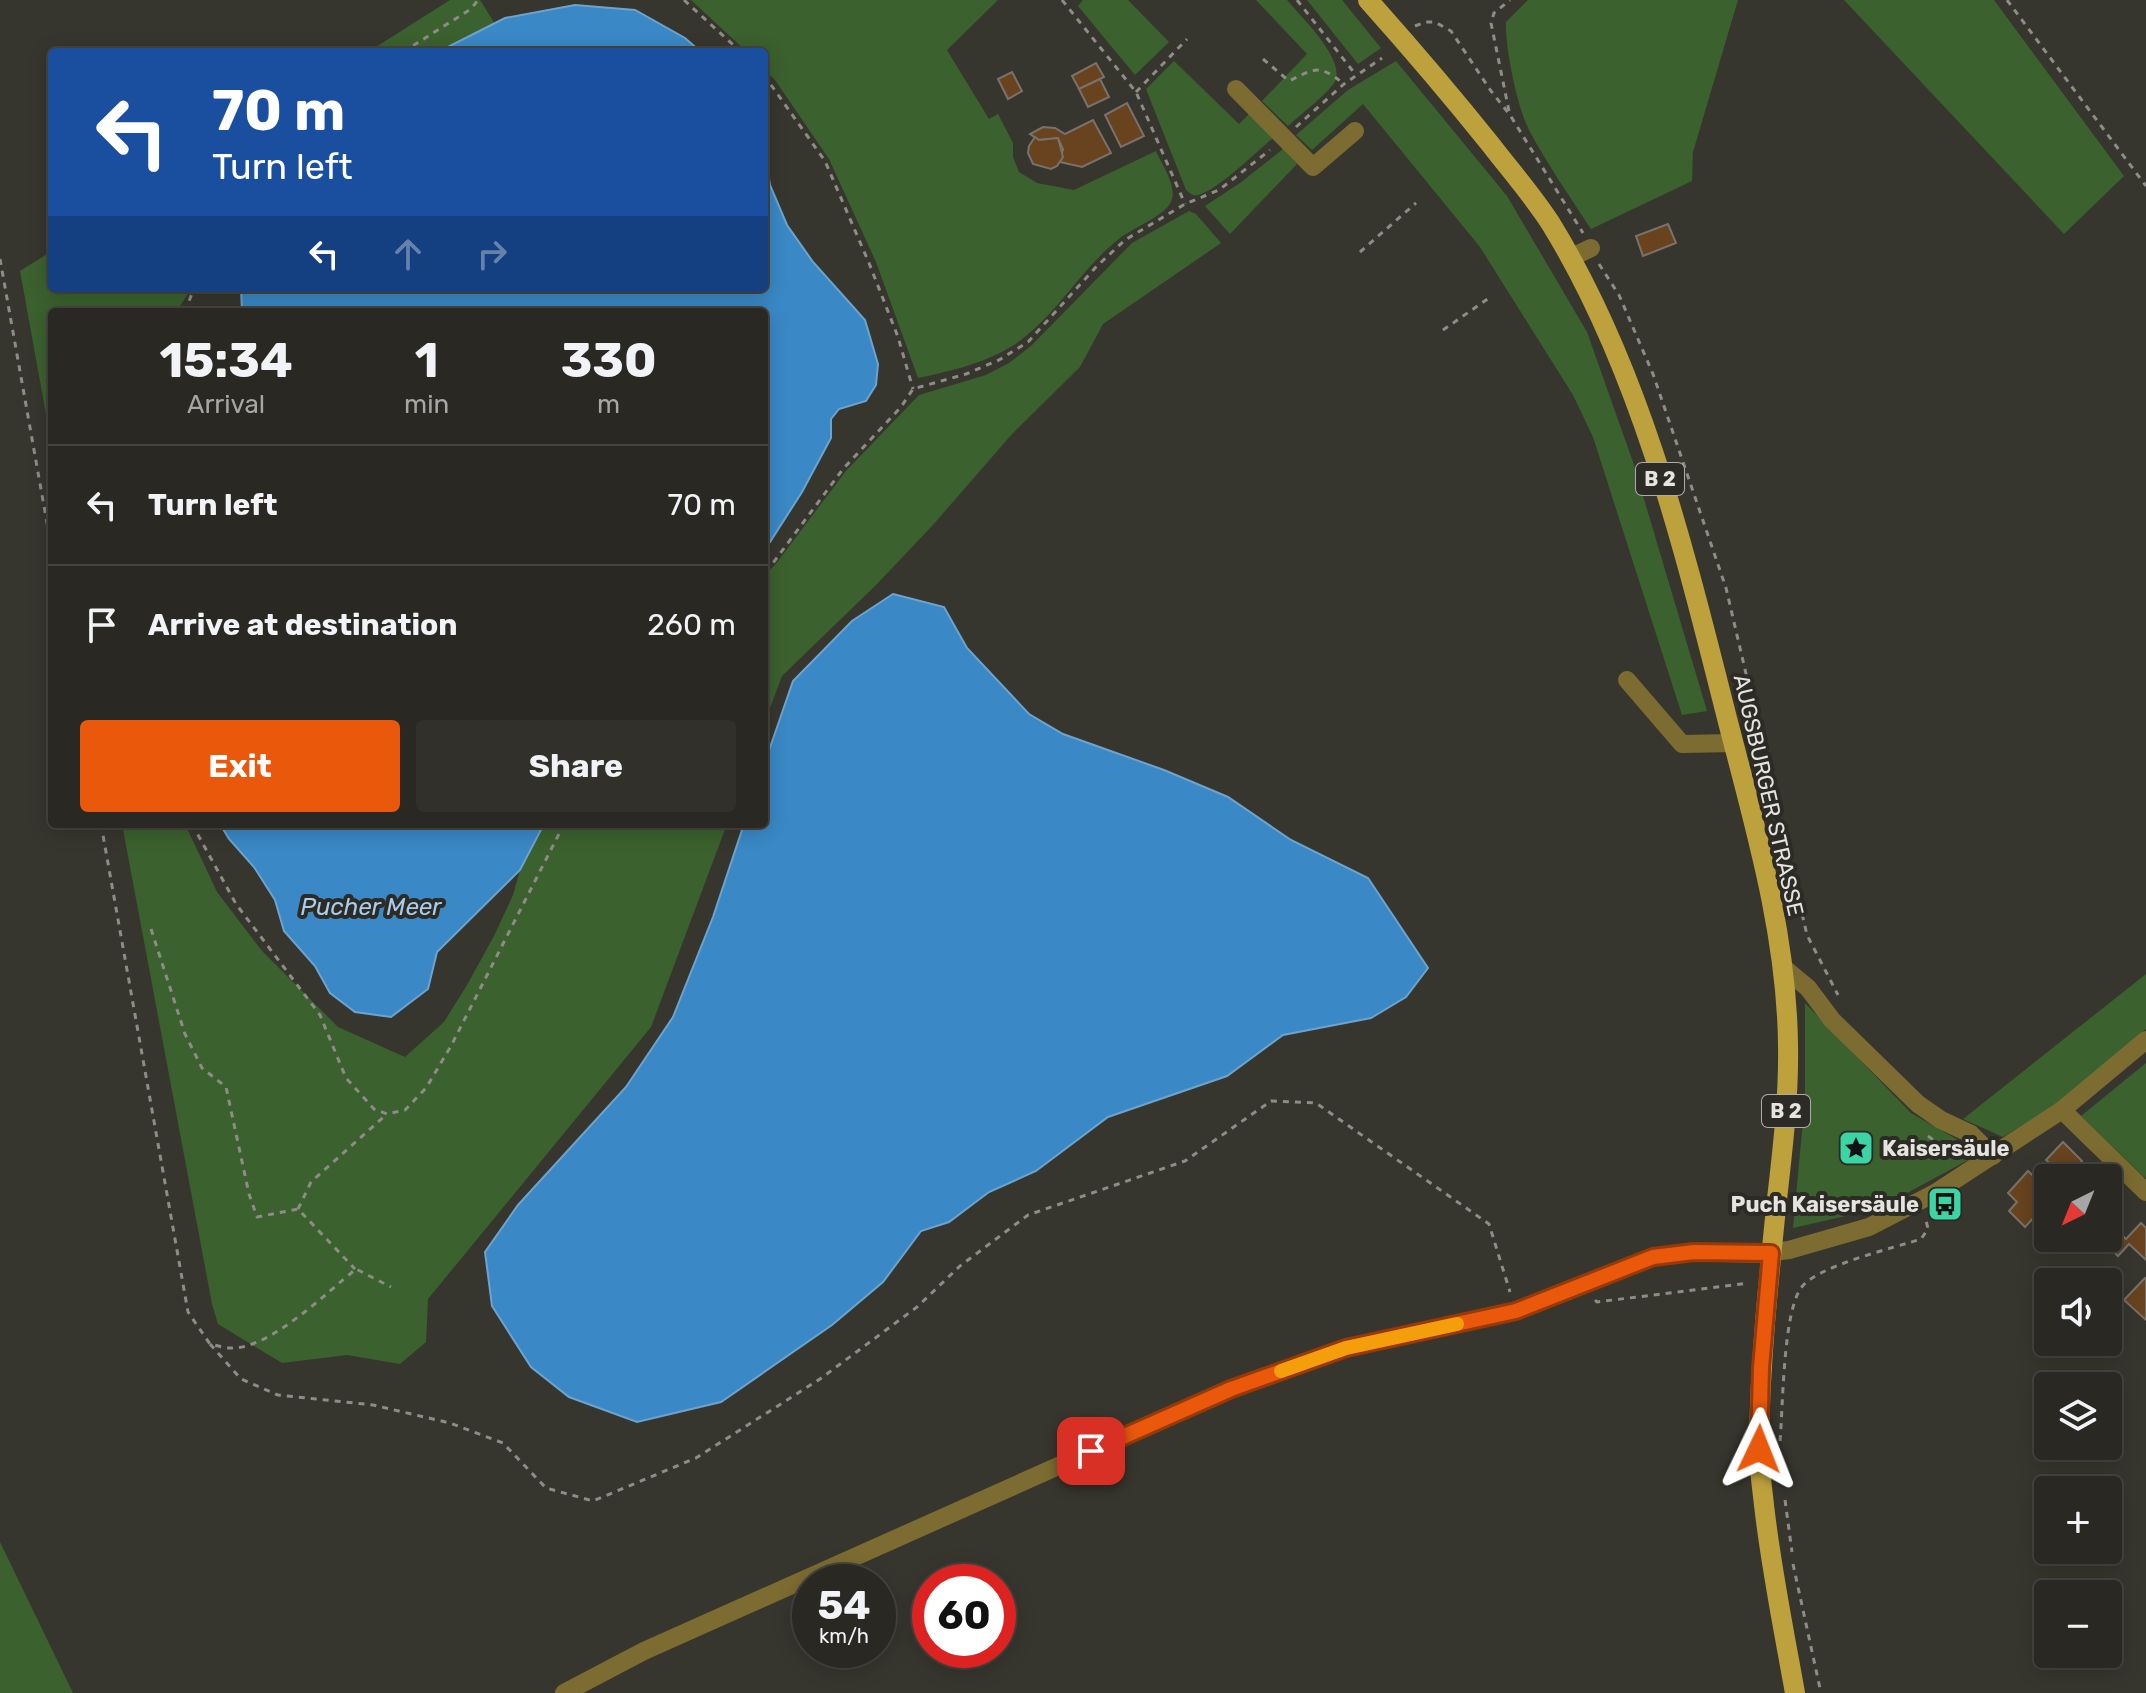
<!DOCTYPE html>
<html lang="en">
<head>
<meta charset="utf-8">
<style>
  :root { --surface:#292822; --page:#31302a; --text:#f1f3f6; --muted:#a5a6a5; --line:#454440; --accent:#ea580c }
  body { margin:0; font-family:Rubik,sans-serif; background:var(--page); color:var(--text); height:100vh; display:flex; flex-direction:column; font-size:30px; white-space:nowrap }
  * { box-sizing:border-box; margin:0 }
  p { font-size:26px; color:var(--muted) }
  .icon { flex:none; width:44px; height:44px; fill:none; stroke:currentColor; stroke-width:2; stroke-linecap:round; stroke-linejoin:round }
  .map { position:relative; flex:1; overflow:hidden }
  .details { position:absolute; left:48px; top:308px; width:720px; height:520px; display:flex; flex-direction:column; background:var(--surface); border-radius:8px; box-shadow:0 4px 20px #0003,0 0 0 2px var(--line) }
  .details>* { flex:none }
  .banner { position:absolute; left:48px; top:48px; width:720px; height:244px; border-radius:8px; box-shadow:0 4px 20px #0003,0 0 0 2px var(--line); background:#1a4fa0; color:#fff; overflow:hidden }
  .needle { width:52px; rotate:223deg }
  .fabs { position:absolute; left:2034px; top:1164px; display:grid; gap:16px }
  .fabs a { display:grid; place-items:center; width:88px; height:88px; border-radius:8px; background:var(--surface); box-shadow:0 4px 20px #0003,0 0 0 2px var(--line); font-size:40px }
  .speed { position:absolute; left:792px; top:1564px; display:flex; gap:16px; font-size:40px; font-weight:700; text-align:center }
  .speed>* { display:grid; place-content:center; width:104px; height:104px; border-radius:50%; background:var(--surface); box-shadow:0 4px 20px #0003,0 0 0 2px var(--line); line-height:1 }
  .speed small { font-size:20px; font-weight:400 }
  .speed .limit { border:12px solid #d22; background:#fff; color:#111 }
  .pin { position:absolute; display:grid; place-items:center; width:68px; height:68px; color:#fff; margin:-34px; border-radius:16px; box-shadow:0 4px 12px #0006 }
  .me { position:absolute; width:88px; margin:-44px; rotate:2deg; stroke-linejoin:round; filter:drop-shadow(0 0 6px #0008) }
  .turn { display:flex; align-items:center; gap:28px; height:168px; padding:0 32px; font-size:36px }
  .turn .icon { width:104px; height:104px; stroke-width:2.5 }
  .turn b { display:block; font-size:56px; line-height:68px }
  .lanes { display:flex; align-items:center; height:76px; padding:0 32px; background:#0003; justify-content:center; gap:40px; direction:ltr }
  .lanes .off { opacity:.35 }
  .eta { display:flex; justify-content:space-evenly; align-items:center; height:136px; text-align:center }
  .eta b { font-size:48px; font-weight:700; line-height:56px }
  .cta { display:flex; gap:16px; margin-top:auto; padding:16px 32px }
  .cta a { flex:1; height:92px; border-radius:8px; background:var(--accent); color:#fff; font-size:32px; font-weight:700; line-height:92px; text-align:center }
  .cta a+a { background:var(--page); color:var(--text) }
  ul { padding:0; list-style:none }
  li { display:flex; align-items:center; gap:24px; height:120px; padding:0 32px; border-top:2px solid var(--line) }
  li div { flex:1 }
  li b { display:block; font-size:30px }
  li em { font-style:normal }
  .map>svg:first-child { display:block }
  .green { fill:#3b612e }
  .water { fill:#3a88c5; stroke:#6da4cd; stroke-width:2 }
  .building { fill:#68431e; stroke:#79726c; stroke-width:2 }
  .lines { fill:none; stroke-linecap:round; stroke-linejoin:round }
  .path { stroke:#8d8c86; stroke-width:3; stroke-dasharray:6 6; stroke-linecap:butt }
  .minor { stroke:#7c6c31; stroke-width:18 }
  .major { stroke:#bca13c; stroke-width:20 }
  .route-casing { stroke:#983908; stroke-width:20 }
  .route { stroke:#ea580c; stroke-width:14 }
  .slow { stroke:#f59e0b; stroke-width:14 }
  .labels { text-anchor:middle; stroke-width:8; stroke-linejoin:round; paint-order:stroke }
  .shield { fill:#2d2b25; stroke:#aeaca8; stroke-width:2 }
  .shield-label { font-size:20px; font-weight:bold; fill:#e5e4e0 }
  .street-label { font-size:22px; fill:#e5e4e0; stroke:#2d2b25 }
  .poi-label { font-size:22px; font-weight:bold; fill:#e5e4e0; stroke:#2d2b25; text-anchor:start }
  .water-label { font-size:24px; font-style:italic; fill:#a8cded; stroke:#2d2b25 }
</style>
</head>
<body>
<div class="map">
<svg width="2146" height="1693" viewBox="0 0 2146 1693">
  <rect width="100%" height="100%" fill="#37362e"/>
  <g class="green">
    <path d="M 450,0 L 480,0 L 495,24 L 437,52 L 368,52 Z"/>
    <path d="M 691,0 L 998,0 L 947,50 L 989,119 L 998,114 L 1013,143 L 1013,157 L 1019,172 L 1037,183 L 1074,190 L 1156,151 C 1162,165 1178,187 1171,202 C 1164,216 1133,228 1120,238 C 1083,267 1059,311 1021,340 C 991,362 954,370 918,378 L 876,262 L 829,159 L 775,80 L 764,70 L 764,52 L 747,52 Z"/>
    <path d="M 1083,0 L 1128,0 L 1169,42 L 1135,75 L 1078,6 Z"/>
    <path d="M 1256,0 L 1287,0 C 1301,17 1348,61 1334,83 C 1324,97 1301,114 1288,126 L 1262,101 L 1307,54 Z"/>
    <path d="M 1307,0 L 1342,0 L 1381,48 L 1358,64 Z"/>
    <path d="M 1528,0 L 1738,0 L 1693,152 L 1692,181 L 1591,229 C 1570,197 1547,164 1529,130 C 1517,106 1505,48 1506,22 Z"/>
    <path d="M 1844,0 L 1994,0 L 2124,176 L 2064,234 Z"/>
    <path d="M 1174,61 L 1239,124 L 1249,114 L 1273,138 C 1256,152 1217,191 1198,195 C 1192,196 1191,194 1186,190 L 1146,89 Z"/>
    <path d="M 1396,61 L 1507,196 L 1587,332 L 1633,462 L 1707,711 L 1682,715 L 1593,437 L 1573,395 L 1480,247 L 1363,104 L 1312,150 L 1296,135 L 1348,90 Z"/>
    <path d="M 1283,149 L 1297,164 L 1230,234 L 1205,206 L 1240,183 Z"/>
    <path d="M 1189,211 L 1196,214 L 1221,243 L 1103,324 L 1080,367 L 1012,434 L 932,526 L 876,585 L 782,676 L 764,724 L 764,575 L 775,565 L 846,471 L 919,395 L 986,375 L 1009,363 L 1031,346 L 1132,243 Z"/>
    <path d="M 52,251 L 52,288 L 192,288 L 176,312 L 52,312 L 52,447 L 20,271 Z"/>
    <path d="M 122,824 L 185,824 L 217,892 L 262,951 L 338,1027 L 405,1057 L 444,1022 L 467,985 L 494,936 L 513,895 L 520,870 L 544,824 L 727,824 L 651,1027 L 428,1299 L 426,1342 L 400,1364 L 347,1355 L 282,1363 L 218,1324 L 212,1304 Z"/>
    <path d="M 2146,974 L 2146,1029 L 2059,1103 L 2003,1137 L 1963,1119 Z"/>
    <path d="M 1805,1003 L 1911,1113 L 1981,1153 L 1909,1192 L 1863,1212 L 1793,1228 L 1805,1099 Z"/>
    <path d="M 2146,1063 L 2146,1177 L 2145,1178 L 2081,1116 Z"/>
    <path d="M 0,1542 L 73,1693 L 0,1693 Z"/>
  </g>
  <g class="water">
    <path d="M 575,5 L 635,10 L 685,38 L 701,52 L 438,52 L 505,18 Z"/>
    <path d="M 764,147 L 770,185 L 787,225 L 813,262 L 865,320 L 878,364 L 876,385 L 866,401 L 839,409 L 831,419 L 831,438 L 802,492 L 770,542 L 764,547 L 764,312 L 242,312 L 241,288 L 764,288 Z"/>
    <path d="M 893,594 L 944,607 L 967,648 L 1029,714 L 1063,734 L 1164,770 L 1228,797 L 1291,840 L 1368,878 L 1428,968 L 1406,997 L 1371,1018 L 1283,1035 L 1227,1076 L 1108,1117 L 1036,1171 L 989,1192 L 949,1222 L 921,1231 L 883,1282 L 832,1325 L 721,1402 L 637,1422 L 569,1397 L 531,1367 L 492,1306 L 485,1252 L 518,1205 L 626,1087 L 673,1017 L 713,917 L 744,824 L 764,824 L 764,765 L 793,681 L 852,621 Z"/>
    <path d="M 220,824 L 544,824 L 520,870 L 437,952 L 428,989 L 391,1017 L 355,1012 L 330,993 L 315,966 L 284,931 L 275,900 L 254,867 L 229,839 Z"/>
  </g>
  <g class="building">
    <path d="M 1096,63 L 1104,77 L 1079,89 L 1072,76 Z"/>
    <path d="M 1012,72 L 1022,91 L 1008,99 L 998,79 Z"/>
    <path d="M 1100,79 L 1109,97 L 1088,107 L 1079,89 Z"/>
    <path d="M 1127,103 L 1144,136 L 1121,147 L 1105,115 Z"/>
    <path d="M 1093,120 L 1111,153 L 1082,167 L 1060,162 L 1063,149 L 1058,138 L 1039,140 L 1030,134 L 1043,127 L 1055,128 L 1065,134 Z"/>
    <path d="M 1035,137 L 1039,140 L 1058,138 L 1063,157 L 1057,166 L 1051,169 L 1033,164 L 1028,153 L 1029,146 Z"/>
    <path d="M 1668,224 L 1676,243 L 1643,256 L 1636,236 Z"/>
    <path d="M 2063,1142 L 2082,1161 L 2077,1166 L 2090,1178 L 2049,1176 L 2056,1169 L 2046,1160 Z"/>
    <path d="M 2028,1171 L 2048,1190 L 2048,1202 L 2025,1227 L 2009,1211 L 2017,1202 L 2008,1193 Z"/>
    <path d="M 2048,1223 L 2048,1238 L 2056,1238 L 2047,1247 L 2036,1236 Z"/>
    <path d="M 2141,1223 L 2146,1228 L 2146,1260 L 2129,1244 L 2118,1256 L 2100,1239 L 2108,1238 L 2108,1231 L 2112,1226 L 2126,1239 Z"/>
    <path d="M 2145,1278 L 2146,1279 L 2146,1320 L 2124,1300 Z"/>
  </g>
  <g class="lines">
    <g class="path">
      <path d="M 684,0 L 741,52"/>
      <path d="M 1062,0 L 1136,92 L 1185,204"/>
      <path d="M 1297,0 L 1356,75"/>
      <path d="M 2007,0 L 2146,186"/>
      <path d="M 1415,26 L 1425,22 L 1435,22 L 1451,31 L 1491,91 L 1510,115 L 1583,233"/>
      <path d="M 403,52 L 471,9 L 478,0"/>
      <path d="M 1263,59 L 1289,81 C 1316,68 1319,64 1344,84"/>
      <path d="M 764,75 L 825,161 L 869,263 L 898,337 L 913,389"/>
      <path d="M 1136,92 L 1187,39"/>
      <path d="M 1509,111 L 1491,23 L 1494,13 L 1510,0"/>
      <path d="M 1296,127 L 1344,84 L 1382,58"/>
      <path d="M 1360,252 L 1416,203"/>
      <path d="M 0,259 L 52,551"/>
      <path d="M 1599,264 L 1619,295 L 1653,374 L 1726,588 L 1807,935 L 1838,995"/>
      <path d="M 185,312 L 194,288"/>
      <path d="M 1443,330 L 1489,298"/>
      <path d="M 764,570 L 773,563 L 843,469 L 901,407 L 913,389 L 966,374 L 999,360 L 1028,342 L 1096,267 L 1125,240 L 1185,204 L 1219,190 L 1270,150"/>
      <path d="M 101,824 L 188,1312 L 210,1344 C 216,1345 223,1348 229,1348 C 268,1351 326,1293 356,1269 L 391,1287"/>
      <path d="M 192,824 L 236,904 L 320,1015 L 346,1078 L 374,1109 L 387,1114 L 405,1110 L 426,1088 L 451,1046 L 564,824"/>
      <path d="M 151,929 L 185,1034 L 202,1068 L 226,1087 L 249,1194 L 257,1217 L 298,1209 L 355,1269"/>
      <path d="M 1928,1136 L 1948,1151 L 1947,1162"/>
      <path d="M 298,1209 L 311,1182 L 387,1114"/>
      <path d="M 1595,1300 L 1597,1302 L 1749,1283"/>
      <path d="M 210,1344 L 241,1379 L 278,1395 L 373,1405 L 450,1423 L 503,1443 L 546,1488 L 593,1501 L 696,1458 L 820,1379 L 917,1307 L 960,1266 L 1028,1215 L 1185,1161 L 1271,1101 L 1316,1103 L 1489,1224 L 1510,1292"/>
      <path d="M 1780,1441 C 1783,1407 1783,1313 1801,1288 C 1816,1266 1894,1248 1921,1239 L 1928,1229 L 1926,1220"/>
      <path d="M 1785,1500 L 1792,1552"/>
      <path d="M 1793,1564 L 1821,1693"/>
    </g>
    <g class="minor">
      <path d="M 1236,89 L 1313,167 L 1355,131"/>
      <path d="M 1570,258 L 1591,248"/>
      <path d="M 1627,680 L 1682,744 L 1734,743"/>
      <path d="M 1784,968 L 1808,988 L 1832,1020 L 1918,1104 L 1941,1120 L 1971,1134 L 1993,1156"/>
      <path d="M 2062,1110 L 2146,1192"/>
      <path d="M 564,1693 L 644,1651 L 1231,1389 L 1346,1348 L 1516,1311 L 1653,1257 L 1694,1252 L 1756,1254 L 1789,1250 L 1869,1227 L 1935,1193 L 2062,1110 L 2146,1040"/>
    </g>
    <path class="major" d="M 1368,0 C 1410,47 1451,95 1491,145 C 1511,171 1533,196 1551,224 C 1643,374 1686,557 1729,726 C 1756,830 1787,937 1788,1045 C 1789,1100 1782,1154 1776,1208 C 1768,1286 1760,1364 1759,1442 C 1758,1463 1762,1485 1764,1505 C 1771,1568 1784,1631 1795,1693"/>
  </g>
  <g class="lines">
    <defs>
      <path id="route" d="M 1091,1451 L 1231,1389 L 1346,1348 L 1516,1311 L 1653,1257 L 1694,1252 L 1771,1253 L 1761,1368 L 1759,1449"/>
    </defs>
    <use href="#route" class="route-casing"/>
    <use href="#route" class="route"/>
    <path class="slow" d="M 1281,1371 L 1346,1348 L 1457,1324"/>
  </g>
  <defs>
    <symbol id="sight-square" viewBox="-11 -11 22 22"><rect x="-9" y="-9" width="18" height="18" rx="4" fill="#3ad4a5" stroke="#2d2b25"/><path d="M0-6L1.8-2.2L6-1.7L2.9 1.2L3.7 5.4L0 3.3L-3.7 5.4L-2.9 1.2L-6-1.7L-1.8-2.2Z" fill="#111"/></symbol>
    <symbol id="bus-square" viewBox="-11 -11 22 22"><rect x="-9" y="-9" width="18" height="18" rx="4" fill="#3ad4a5" stroke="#2d2b25"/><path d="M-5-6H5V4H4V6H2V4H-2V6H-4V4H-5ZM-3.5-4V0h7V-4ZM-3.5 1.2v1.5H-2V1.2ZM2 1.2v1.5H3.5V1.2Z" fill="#111"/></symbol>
  </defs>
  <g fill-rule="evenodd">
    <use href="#sight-square" x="1836" y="1128" width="40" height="40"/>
    <use href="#bus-square" x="1925" y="1184" width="40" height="40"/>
  </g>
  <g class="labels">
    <g class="shield">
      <rect x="1636" y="463" width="48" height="32" rx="6"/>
      <rect x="1762" y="1095" width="48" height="32" rx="6"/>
    </g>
    <g class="shield-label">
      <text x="1660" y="486">B 2</text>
      <text x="1786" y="1118">B 2</text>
    </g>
    <g class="street-label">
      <text transform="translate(1769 795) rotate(77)" y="8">AUGSBURGER STRASSE</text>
    </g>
    <g class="poi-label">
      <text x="1882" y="1156">Kaisersäule</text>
      <text x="1919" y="1212" text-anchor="end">Puch Kaisersäule</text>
    </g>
    <g class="water-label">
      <text x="371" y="915">Pucher Meer</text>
    </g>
  </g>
</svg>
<div class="fabs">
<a><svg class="needle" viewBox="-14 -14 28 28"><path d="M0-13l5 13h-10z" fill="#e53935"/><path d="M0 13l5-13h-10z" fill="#a5a6a5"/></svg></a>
<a><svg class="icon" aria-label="sound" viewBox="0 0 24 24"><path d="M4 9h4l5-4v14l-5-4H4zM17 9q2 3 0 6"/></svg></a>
<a><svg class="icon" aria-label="layers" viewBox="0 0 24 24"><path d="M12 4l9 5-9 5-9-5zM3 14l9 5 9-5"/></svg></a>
<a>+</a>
<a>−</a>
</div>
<div class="speed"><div>54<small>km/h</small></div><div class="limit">60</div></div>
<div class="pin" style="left:1091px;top:1451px;background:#d93025"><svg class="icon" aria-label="arrive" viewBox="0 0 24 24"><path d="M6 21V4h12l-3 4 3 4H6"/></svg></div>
<svg class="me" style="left:1759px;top:1449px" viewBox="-20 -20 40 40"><path d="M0-17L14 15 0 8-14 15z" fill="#ea580c" stroke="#fff" stroke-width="4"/></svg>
<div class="banner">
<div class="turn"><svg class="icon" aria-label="left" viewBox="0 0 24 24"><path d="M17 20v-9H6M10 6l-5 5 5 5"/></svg><div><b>70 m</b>Turn left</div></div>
<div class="lanes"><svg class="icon" aria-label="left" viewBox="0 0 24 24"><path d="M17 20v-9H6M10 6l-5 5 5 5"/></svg><svg class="icon off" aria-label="ahead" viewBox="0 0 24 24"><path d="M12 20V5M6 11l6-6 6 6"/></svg><svg class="icon off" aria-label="right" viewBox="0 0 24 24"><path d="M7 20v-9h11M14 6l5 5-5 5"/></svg></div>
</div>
<section class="details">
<div class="eta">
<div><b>15:34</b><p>Arrival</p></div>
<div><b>1</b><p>min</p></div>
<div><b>330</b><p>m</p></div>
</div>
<ul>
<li><svg class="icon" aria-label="left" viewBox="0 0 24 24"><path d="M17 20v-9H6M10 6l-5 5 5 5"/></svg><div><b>Turn left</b></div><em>70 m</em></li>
<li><svg class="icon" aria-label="arrive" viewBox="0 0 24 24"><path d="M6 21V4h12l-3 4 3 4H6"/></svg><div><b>Arrive at destination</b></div><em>260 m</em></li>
</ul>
<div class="cta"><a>Exit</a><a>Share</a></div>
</section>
</div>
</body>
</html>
